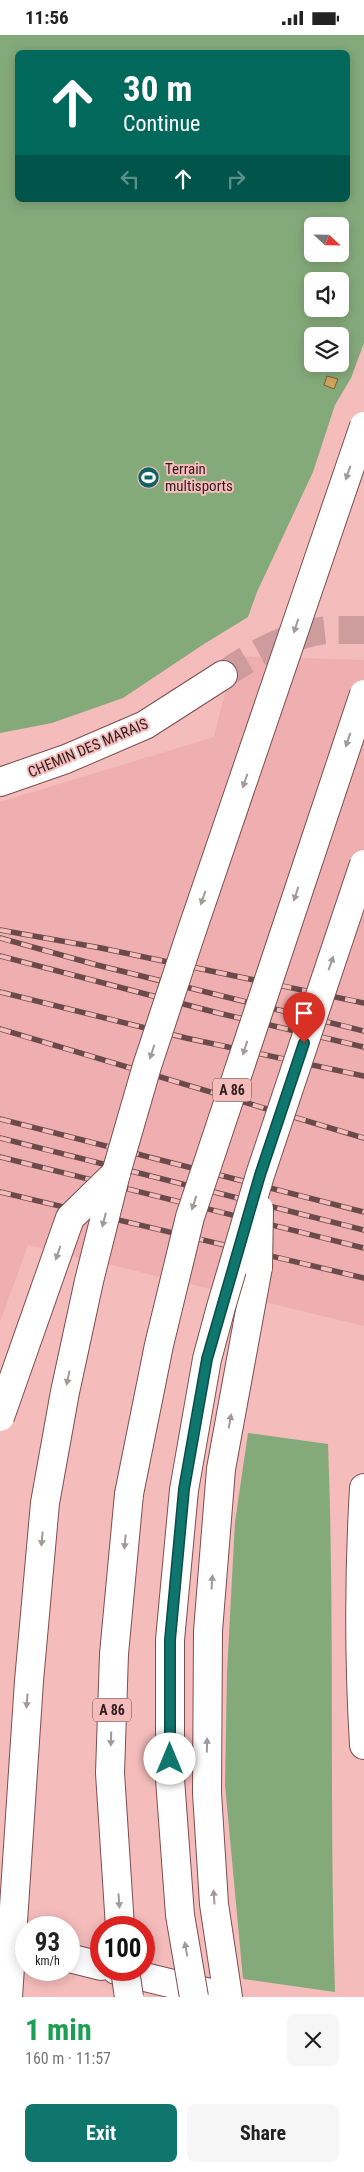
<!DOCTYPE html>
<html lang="en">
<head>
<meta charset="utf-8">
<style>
  :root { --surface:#fff; --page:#f6f6f6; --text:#222; --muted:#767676; --accent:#0f766e }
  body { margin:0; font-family:"Roboto Condensed",sans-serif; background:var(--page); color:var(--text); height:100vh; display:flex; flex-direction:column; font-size:19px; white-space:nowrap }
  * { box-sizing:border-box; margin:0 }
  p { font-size:16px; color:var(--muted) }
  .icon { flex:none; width:28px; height:28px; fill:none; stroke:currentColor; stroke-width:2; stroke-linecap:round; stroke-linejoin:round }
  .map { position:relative; height:1962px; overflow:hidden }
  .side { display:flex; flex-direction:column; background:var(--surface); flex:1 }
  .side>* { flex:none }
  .hud { position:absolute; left:15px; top:15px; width:335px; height:152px; border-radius:8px; box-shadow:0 2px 12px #0003; background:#00695c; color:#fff; overflow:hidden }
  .needle { width:32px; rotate:112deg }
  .fabs { position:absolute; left:304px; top:182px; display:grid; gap:10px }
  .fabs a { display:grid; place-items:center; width:45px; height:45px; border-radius:8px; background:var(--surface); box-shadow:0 2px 12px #0003; font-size:25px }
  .speed { position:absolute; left:15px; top:1881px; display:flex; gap:10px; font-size:25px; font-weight:700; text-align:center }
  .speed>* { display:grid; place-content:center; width:65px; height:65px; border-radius:50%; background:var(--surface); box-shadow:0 2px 12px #0003; line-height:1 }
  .speed small { font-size:12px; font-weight:400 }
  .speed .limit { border:8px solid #d22; background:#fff; color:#111 }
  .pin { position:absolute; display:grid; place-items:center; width:42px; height:42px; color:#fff; margin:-51px -21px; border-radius:50% 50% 50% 0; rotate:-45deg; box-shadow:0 0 5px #0007 }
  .pin .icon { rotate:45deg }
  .me { position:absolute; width:55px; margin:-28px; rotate:0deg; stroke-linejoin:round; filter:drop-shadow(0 0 4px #0008) }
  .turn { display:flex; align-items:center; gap:18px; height:105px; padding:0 25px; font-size:22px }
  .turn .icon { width:65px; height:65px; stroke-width:2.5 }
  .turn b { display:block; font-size:35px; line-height:42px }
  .lanes { display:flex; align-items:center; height:48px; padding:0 25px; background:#0003; justify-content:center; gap:25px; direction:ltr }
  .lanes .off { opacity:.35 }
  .round { display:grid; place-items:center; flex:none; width:52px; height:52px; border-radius:8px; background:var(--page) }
  .summary { display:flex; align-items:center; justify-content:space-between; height:85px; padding:0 25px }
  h1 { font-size:30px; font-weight:700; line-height:38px; color:#1e9e55 }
  .button { display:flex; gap:10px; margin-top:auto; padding:10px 25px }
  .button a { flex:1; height:58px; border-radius:8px; background:var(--accent); color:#fff; font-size:20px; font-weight:700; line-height:58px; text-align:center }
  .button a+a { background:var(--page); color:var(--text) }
  .status { display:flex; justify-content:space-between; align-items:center; height:35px; padding:0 25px; background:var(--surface); direction:ltr }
  .status svg { height:14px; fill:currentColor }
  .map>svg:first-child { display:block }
  .built { fill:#efaeaf }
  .green { fill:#85aa7a; fill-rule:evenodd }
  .building { fill:#d0a45b; stroke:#795f37 }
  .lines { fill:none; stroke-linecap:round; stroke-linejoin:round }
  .tertiary-tunnel { stroke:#ce9c9c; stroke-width:28; stroke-dasharray:28 14; stroke-linecap:butt }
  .tertiary-casing { stroke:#7f4e4f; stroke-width:30 }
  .trunk-casing { stroke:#7f4e4f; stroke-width:30 }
  .motorway-casing { stroke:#7f4e4f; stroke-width:30 }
  .tertiary { stroke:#fff; stroke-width:28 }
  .trunk { stroke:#fff; stroke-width:28 }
  .motorway { stroke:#fff; stroke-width:28 }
  .rail-casing { stroke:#6a4a4a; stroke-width:5.5 }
  .rail { stroke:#f5bcbc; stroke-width:4; stroke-dasharray:11; stroke-linecap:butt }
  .primary-bridge-casing { stroke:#7f4e4f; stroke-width:30; stroke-linecap:butt }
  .trunk-bridge-casing { stroke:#7f4e4f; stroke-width:30; stroke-linecap:butt }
  .motorway-bridge-casing { stroke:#7f4e4f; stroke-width:30; stroke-linecap:butt }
  .primary-bridge { stroke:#fff; stroke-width:28 }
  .trunk-bridge { stroke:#fff; stroke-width:28 }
  .motorway-bridge { stroke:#fff; stroke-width:28 }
  .oneway { fill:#a29999 }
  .route-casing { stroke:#0a4d48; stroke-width:12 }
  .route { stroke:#0f766e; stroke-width:9 }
  .labels { text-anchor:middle; stroke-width:4; stroke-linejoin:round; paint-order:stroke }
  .shield { fill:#f5bcbc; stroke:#6c4c4c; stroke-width:1 }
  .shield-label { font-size:14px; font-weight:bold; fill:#311c1c }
  .poi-label { font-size:15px; fill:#311c1c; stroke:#f5bcbc; text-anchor:start }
  .street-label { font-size:15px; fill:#311c1c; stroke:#f5bcbc }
</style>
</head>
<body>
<div class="status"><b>11:56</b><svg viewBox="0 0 49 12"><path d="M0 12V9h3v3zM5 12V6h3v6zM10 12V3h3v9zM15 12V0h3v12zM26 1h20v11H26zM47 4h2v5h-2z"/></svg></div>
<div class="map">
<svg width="364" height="1962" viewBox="0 0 364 1962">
  <rect width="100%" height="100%" fill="#f5bcbc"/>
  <path class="built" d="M 234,621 L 364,625 L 364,1291 L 28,1210 L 0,1287 L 0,767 L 214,702 Z"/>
  <g class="green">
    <path d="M 0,0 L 364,0 L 364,308 L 351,343 L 335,370 L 313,437 L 257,557 L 248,582 L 204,609 L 123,663 L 52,688 L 0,698 ZM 18,18 L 348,18 L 348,165 L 18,165 ZM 312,191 L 340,191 L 340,219 L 312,219 ZM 312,246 L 340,246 L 340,274 L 312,274 ZM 312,301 L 340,301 L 340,329 L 312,329 Z"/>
    <path d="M 248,1398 L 328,1409 C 335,1591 329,1774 335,1957 L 243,1944 L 225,1750 L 227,1637 L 235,1487 Z"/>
  </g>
  <path class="building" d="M 327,341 L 338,344 L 334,354 L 324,350 Z"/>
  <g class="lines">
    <path class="tertiary-tunnel" d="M 223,640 C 254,619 290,598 329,595 C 341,595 352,595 364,595"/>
    <defs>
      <path id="tertiary" d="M 0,747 L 66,724 L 145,690 L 223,640"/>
      <g id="trunk">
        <path d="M 69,1923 L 101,1931"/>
        <path d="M 116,1935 L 227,1962"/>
      </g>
      <g id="motorway">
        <path d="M 364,1453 C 359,1538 359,1626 364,1710"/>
        <path d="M 120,1892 L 110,1738 L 114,1619 L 129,1459"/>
        <path d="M 228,1962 L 214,1869 L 207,1758 L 208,1596 L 221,1434 L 258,1232"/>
      </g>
    </defs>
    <use href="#tertiary" class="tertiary-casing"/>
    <use href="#trunk" class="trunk-casing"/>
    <use href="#motorway" class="motorway-casing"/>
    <use href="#tertiary" class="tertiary"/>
    <use href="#trunk" class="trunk"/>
    <use href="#motorway" class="motorway"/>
    <defs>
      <g id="rail">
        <path d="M 0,895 L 101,913 L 364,968"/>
        <path d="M 0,903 L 97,930 L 364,996"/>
        <path d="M 0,921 L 218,978 L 364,1012"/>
        <path d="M 0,957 L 186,1003 L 364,1041"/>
        <path d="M 0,994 L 364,1103"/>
        <path d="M 0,1084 L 364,1177"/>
        <path d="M 0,1103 L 364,1195"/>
        <path d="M 0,1122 L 364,1213"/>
        <path d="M 0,1157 L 364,1243"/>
      </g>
    </defs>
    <use href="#rail" class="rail-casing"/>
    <use href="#rail" class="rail"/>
    <defs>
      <path id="primary-bridge" d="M 0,1382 L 70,1183 L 116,1138"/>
      <path id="trunk-bridge" d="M 8,1962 L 29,1646 L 45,1468 L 65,1357 L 89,1246 L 116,1138"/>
      <g id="motorway-bridge">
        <path d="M 116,1138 L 147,1031 L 191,898 L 364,391"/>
        <path d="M 258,1232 L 259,1174"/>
        <path d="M 129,1459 L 159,1310 L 190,1182 L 364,659"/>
        <path d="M 125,1935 L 129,1962"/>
        <path d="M 194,1962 L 180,1880 L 170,1744 L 170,1605 L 184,1455 L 207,1324 L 221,1272 L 260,1140 L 364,829"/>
      </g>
    </defs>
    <use href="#primary-bridge" class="primary-bridge-casing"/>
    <use href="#trunk-bridge" class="trunk-bridge-casing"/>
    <use href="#motorway-bridge" class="motorway-bridge-casing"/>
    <use href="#primary-bridge" class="primary-bridge"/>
    <use href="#trunk-bridge" class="trunk-bridge"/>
    <use href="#motorway-bridge" class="motorway-bridge"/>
  </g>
  <defs><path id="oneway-solid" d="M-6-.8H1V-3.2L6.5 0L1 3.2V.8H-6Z" transform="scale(1.25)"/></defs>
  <g class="oneway">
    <use href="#oneway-solid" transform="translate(348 438) rotate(109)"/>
    <use href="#oneway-solid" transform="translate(296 591) rotate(108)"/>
    <use href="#oneway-solid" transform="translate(348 705) rotate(109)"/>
    <use href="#oneway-solid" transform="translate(245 746) rotate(109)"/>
    <use href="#oneway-solid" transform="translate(296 859) rotate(108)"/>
    <use href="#oneway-solid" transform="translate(203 863) rotate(109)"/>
    <use href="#oneway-solid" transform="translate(331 928) rotate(-71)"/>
    <use href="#oneway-solid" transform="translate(245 1013) rotate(108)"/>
    <use href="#oneway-solid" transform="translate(152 1017) rotate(108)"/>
    <use href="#oneway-solid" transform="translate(194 1168) rotate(108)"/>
    <use href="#oneway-solid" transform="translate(104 1185) rotate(104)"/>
    <use href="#oneway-solid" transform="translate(58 1218) rotate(109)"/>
    <use href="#oneway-solid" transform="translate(68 1343) rotate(102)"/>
    <use href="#oneway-solid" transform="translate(230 1386) rotate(-80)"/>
    <use href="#oneway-solid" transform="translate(42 1504) rotate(95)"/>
    <use href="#oneway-solid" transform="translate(125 1507) rotate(95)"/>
    <use href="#oneway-solid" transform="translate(212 1547) rotate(-86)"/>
    <use href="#oneway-solid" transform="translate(27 1666) rotate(94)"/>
    <use href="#oneway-solid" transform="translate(111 1704) rotate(92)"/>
    <use href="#oneway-solid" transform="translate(207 1710) rotate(-89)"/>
    <use href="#oneway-solid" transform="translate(214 1862) rotate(-94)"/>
    <use href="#oneway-solid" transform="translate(119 1866) rotate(86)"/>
    <use href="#oneway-solid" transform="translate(186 1914) rotate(-100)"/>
  </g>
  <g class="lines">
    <defs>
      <path id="route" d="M 170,1724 L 170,1605 L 184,1454 L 207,1324 L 260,1140 L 304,1008"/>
    </defs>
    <use href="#route" class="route-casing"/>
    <use href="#route" class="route"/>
  </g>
  <defs>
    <symbol id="stadium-disc" viewBox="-11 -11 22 22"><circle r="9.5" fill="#116265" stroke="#f5bcbc"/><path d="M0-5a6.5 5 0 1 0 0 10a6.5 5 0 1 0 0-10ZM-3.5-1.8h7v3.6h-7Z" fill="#fff"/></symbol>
  </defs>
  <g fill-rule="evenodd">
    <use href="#stadium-disc" x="136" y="430" width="25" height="25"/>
  </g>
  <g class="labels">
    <g class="shield">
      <rect x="213" y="1043.5" width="38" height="23" rx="4"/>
      <rect x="93" y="1663.5" width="38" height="23" rx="4"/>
    </g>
    <g class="shield-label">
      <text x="232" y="1060">A 86</text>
      <text x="112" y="1680">A 86</text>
    </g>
    <g class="poi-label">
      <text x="165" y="439">Terrain<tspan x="165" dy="17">multisports</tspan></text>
    </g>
    <g class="street-label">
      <text transform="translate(88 713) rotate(-23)" y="5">CHEMIN DES MARAIS</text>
    </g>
  </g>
</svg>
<div class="fabs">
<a><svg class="needle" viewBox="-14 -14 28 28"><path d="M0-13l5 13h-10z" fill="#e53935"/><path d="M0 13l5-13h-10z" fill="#767676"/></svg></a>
<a><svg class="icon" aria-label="sound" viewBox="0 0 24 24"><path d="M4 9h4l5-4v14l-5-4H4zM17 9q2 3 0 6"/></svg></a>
<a><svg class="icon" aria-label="layers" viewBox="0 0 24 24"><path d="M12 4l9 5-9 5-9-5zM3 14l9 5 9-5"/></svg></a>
</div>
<div class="speed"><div>93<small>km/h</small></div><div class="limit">100</div></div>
<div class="pin" style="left:304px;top:1008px;background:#d93025"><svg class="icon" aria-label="arrive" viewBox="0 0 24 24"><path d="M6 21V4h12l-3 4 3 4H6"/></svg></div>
<svg class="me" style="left:170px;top:1724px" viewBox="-20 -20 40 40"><circle r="19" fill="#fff"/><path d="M0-13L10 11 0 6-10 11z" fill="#0f766e"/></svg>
<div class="hud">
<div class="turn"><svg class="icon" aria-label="ahead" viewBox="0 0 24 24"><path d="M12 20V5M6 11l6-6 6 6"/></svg><div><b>30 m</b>Continue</div></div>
<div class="lanes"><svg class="icon off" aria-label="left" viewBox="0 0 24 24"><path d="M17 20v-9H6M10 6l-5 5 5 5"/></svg><svg class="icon" aria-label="ahead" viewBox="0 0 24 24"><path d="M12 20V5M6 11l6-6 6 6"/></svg><svg class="icon off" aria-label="right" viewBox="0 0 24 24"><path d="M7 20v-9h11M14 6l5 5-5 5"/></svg></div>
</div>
</div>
<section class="side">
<div class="summary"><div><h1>1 min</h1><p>160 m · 11:57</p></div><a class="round"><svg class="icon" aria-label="close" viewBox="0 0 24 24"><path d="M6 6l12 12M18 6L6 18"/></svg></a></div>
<div class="button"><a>Exit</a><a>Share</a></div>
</section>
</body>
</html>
